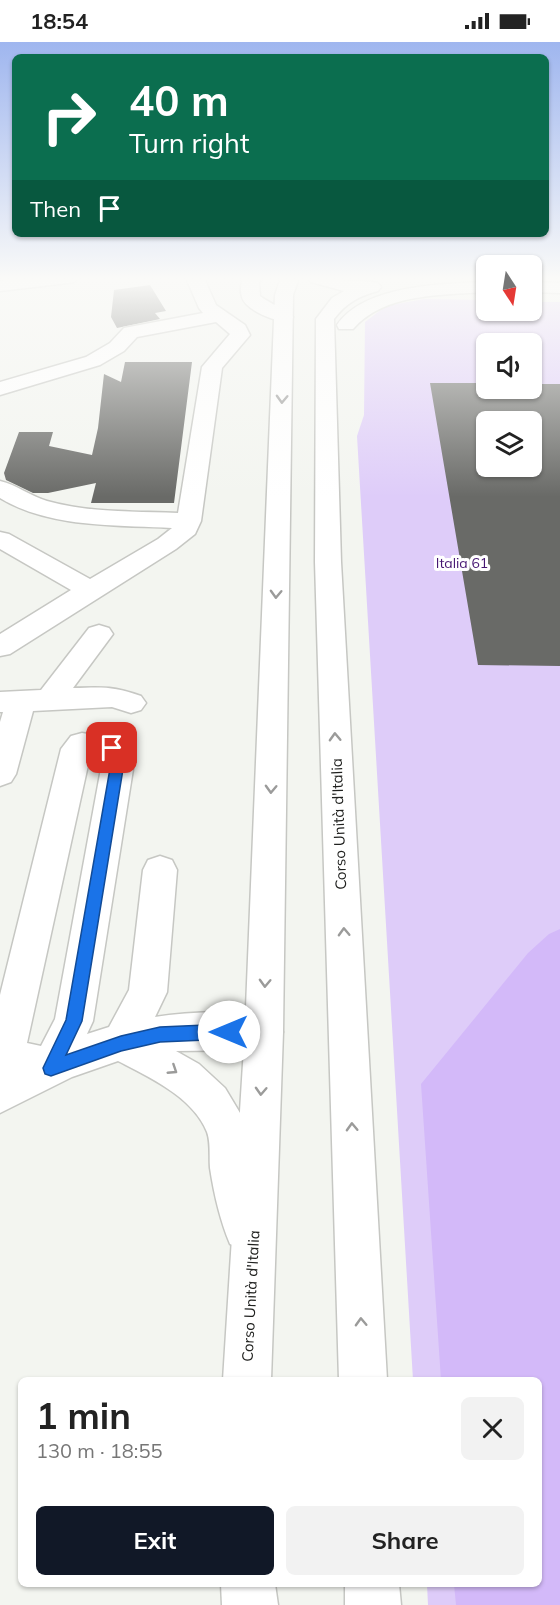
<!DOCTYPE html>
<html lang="en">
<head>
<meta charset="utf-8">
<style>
  :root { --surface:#fff; --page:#f2f2f2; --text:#222; --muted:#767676; --accent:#111827 }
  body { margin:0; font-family:Mulish,sans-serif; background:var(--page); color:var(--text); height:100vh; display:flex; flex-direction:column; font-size:22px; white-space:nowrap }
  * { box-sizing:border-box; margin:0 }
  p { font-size:20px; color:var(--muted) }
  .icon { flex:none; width:33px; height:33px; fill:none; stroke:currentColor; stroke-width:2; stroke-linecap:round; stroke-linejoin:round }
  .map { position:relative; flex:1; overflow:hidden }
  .drawer { position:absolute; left:18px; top:1335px; width:524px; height:210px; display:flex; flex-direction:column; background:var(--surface); border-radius:9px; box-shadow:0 2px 4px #0004 }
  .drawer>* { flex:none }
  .top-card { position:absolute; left:12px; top:12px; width:537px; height:183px; border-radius:9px; box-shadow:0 2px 4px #0004; background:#0b6e4f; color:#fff; overflow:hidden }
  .needle { width:39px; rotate:168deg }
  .controls { position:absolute; left:476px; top:213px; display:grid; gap:12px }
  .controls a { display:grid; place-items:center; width:66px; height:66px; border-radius:9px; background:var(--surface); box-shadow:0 2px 4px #0004; font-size:30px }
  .pin { position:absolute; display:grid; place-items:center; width:51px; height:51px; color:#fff; margin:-26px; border-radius:12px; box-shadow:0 3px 9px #0006 }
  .me { position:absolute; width:66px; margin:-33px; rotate:270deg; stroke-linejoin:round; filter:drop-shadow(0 0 4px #0008) }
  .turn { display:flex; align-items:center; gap:21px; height:126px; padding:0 18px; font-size:27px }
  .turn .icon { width:78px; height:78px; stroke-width:2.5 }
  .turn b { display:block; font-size:42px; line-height:51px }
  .then { display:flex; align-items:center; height:57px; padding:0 18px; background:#0003; gap:12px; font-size:22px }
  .round { display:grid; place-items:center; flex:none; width:63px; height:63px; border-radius:9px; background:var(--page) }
  .overview { display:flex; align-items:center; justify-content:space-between; height:102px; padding:0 18px }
  h1 { font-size:36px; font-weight:700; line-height:45px }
  .primary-button { display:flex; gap:12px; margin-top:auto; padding:12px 18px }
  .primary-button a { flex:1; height:69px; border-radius:9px; background:var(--accent); color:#fff; font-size:24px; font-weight:700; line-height:69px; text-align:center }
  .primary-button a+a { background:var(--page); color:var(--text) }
  .status { display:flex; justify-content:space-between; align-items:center; height:42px; padding:0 30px; background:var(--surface); direction:ltr }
  .status svg { height:16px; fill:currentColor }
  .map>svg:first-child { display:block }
  .green { fill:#deccf9; fill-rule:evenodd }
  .water { fill:#d3b9f9 }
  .building { fill:#696a67; fill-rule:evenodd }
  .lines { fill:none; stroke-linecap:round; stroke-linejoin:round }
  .minor-casing { stroke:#c6c7c3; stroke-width:3 }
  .major-casing { stroke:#c6c7c3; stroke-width:3 }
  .minor { fill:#fff; fill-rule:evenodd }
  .major { fill:#fff; fill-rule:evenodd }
  .oneway { stroke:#9b9b9a }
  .route { fill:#1a73e8; stroke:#114b97; stroke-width:1.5 }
  .labels { text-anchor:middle; stroke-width:6; stroke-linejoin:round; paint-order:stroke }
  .far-park-label { font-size:14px; fill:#461672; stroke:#fff }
  .street-label { font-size:15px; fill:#20211f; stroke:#fff }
</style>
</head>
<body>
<div class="status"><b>18:54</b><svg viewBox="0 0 49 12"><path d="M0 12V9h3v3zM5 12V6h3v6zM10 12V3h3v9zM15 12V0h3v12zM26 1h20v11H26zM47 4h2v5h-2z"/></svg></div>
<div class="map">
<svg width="560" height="1563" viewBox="0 0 560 1563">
  <rect width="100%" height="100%" fill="#f3f5f0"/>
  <path class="green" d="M 424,257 L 486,258 L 486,268 L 531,268 L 531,260 L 560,260 L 560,1563 L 428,1563 L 427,1542 L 538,1542 L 538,1338 L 413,1338 L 357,394 L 364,373 L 365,280 L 386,264 ZM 486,302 L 531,302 L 531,346 L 486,346 ZM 486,380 L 531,380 L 531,424 L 486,424 Z"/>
  <path class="water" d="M 560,887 L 560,1563 L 456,1563 L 454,1542 L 538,1542 L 538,1338 L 441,1338 L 421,1042 L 528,911 L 549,892 Z"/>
  <g class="building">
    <path d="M 150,243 L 166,269 L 155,271 L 160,277 L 117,286 L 111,275 L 114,248 Z"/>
    <path d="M 125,320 L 192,320 L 174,461 L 91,461 L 96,441 L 48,451 L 33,451 L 6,438 L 4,431 L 19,390 L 53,390 L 49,404 L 92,413 L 98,386 L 104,332 L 121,340 Z"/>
    <path d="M 430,341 L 486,341 L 486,346 L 531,346 L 531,342 L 560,342 L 560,624 L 478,623 ZM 486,380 L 531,380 L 531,424 L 486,424 Z"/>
  </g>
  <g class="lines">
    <defs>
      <g id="minor">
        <path d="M 23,236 L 77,236 L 74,240 L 68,241 L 0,249 L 0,239 Z"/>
        <path d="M 186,236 L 204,236 L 216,263 L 245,283 L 250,293 L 222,326 L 201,479 L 195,492 L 176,507 L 10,612 L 0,614 L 0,592 L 71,548 L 0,507 L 0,490 L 9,492 L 90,537 L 158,497 L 172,486 C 117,483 49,486 0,456 L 0,439 C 17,443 30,454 47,459 C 89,471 135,469 178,471 L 202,325 L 230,292 L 216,280 L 137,295 L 124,309 L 100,323 L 0,353 L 0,340 L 86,315 L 110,301 L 124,286 L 203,271 L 199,266 Z"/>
        <path d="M 243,236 L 263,236 L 259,240 L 260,254 C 269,261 287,268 293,275 L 291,279 C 278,282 245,268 242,255 C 240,249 241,241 243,236 Z"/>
        <path d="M 99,583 L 109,586 L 113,592 L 73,646 C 103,645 113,644 141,654 L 146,661 L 141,668 L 131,671 L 112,665 L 33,669 L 16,732 L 11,740 L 0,744 L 0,680 L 3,670 L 0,670 L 0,650 L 41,648 L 89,586 Z"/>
        <path d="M 82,691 L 123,698 L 134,721 L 93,979 L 87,992 L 109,985 L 129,948 L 143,828 L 148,818 L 160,814 L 172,818 L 177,828 L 167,950 L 155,975 C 186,970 248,966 278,977 L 283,990 L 278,1003 L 264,1008 L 176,1009 L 199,1022 L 225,1046 L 243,1076 L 249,1091 L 255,1135 L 268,1186 L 262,1202 L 246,1208 L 230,1202 C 220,1178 214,1152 210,1126 C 209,1115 211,1101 207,1090 C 193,1055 149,1035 118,1019 L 72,1035 L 0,1071 L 0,953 L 61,707 L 71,694 ZM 90,714 L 100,716 L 102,721 L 55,977 L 41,1004 L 27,1001 Z"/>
      </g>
      <g id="major">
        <path d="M 281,236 L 299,236 L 293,253 L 283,990 L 271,1338 L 223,1338 L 245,990 L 275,253 Z"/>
        <path d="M 308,236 L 372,240 L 378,241 L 381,245 L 378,249 C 359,254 346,261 334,277 L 341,520 L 387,1338 L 339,1338 L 315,520 L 316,277 L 332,256 L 344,249 L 311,240 Z"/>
        <path d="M 486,240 L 486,250 C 442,253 384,251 353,287 L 339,287 L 337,283 C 364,243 441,242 486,240 Z"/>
        <path d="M 531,240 L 560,241 L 560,251 L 531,250 Z"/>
        <path d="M 221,1542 L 275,1542 L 278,1563 L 222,1563 Z"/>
        <path d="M 345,1542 L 399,1542 L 401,1563 L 345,1563 Z"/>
      </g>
    </defs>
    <use href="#minor" class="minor-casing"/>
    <use href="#major" class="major-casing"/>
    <use href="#minor" class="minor"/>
    <use href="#major" class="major"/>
  </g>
  <defs><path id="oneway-chevron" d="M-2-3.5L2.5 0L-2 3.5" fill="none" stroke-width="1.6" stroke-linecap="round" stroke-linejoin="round" transform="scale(1.5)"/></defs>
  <g class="oneway">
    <use href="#oneway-chevron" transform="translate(282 357) rotate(92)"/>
    <use href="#oneway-chevron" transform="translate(276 552) rotate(92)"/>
    <use href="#oneway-chevron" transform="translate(335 695) rotate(-92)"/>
    <use href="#oneway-chevron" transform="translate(271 747) rotate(92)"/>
    <use href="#oneway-chevron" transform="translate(344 890) rotate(-92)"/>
    <use href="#oneway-chevron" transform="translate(265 941) rotate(92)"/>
    <use href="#oneway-chevron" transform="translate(173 1028) rotate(33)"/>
    <use href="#oneway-chevron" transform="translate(261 1049) rotate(93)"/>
    <use href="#oneway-chevron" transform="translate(352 1085) rotate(-92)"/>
    <use href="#oneway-chevron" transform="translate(361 1280) rotate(-92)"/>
  </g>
  <linearGradient id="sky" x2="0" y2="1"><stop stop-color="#9fb6ef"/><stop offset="0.52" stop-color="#fafaf8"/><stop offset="1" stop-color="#fafaf8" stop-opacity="0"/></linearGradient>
  <rect width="560" height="455" fill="url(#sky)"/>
  <path class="route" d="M 112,701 L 116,703 L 124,721 L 82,979 L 66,1013 L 121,994 L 160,985 L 229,982 L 234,984 L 237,990 L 234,995 L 229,997 L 160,1000 L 121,1009 L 51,1034 L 45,1032 L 43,1026 L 66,978 L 111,721 L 105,706 Z"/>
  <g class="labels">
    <g class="far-park-label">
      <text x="462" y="526">Italia 61</text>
    </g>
    <g class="street-label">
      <text transform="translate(339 782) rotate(-92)" y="5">Corso Unità d'Italia</text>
      <text transform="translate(251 1254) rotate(-87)" y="5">Corso Unità d'Italia</text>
    </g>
  </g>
</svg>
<div class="controls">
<a><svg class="needle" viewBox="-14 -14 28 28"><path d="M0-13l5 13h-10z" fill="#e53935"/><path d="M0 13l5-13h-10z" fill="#767676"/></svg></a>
<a><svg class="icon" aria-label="sound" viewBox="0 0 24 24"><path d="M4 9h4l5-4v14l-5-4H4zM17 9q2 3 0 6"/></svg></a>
<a><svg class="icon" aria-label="layers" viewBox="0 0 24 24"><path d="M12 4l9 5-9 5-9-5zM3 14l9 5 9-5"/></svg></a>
</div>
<div class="pin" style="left:112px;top:706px;background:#d93025"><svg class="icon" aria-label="arrive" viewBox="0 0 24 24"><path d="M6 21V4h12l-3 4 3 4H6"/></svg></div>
<svg class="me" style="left:229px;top:990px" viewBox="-20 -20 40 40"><circle r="19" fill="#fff"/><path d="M0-13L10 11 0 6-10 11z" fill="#1a73e8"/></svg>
<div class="top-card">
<div class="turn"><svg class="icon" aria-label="right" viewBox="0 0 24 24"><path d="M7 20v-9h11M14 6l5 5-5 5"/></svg><div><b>40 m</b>Turn right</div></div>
<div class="then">Then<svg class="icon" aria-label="arrive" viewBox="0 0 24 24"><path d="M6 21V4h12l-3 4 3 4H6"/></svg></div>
</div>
<section class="drawer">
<div class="overview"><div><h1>1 min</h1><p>130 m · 18:55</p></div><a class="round"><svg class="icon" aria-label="close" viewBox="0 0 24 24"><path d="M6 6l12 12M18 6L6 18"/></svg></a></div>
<div class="primary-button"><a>Exit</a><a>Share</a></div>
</section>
</div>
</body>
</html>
